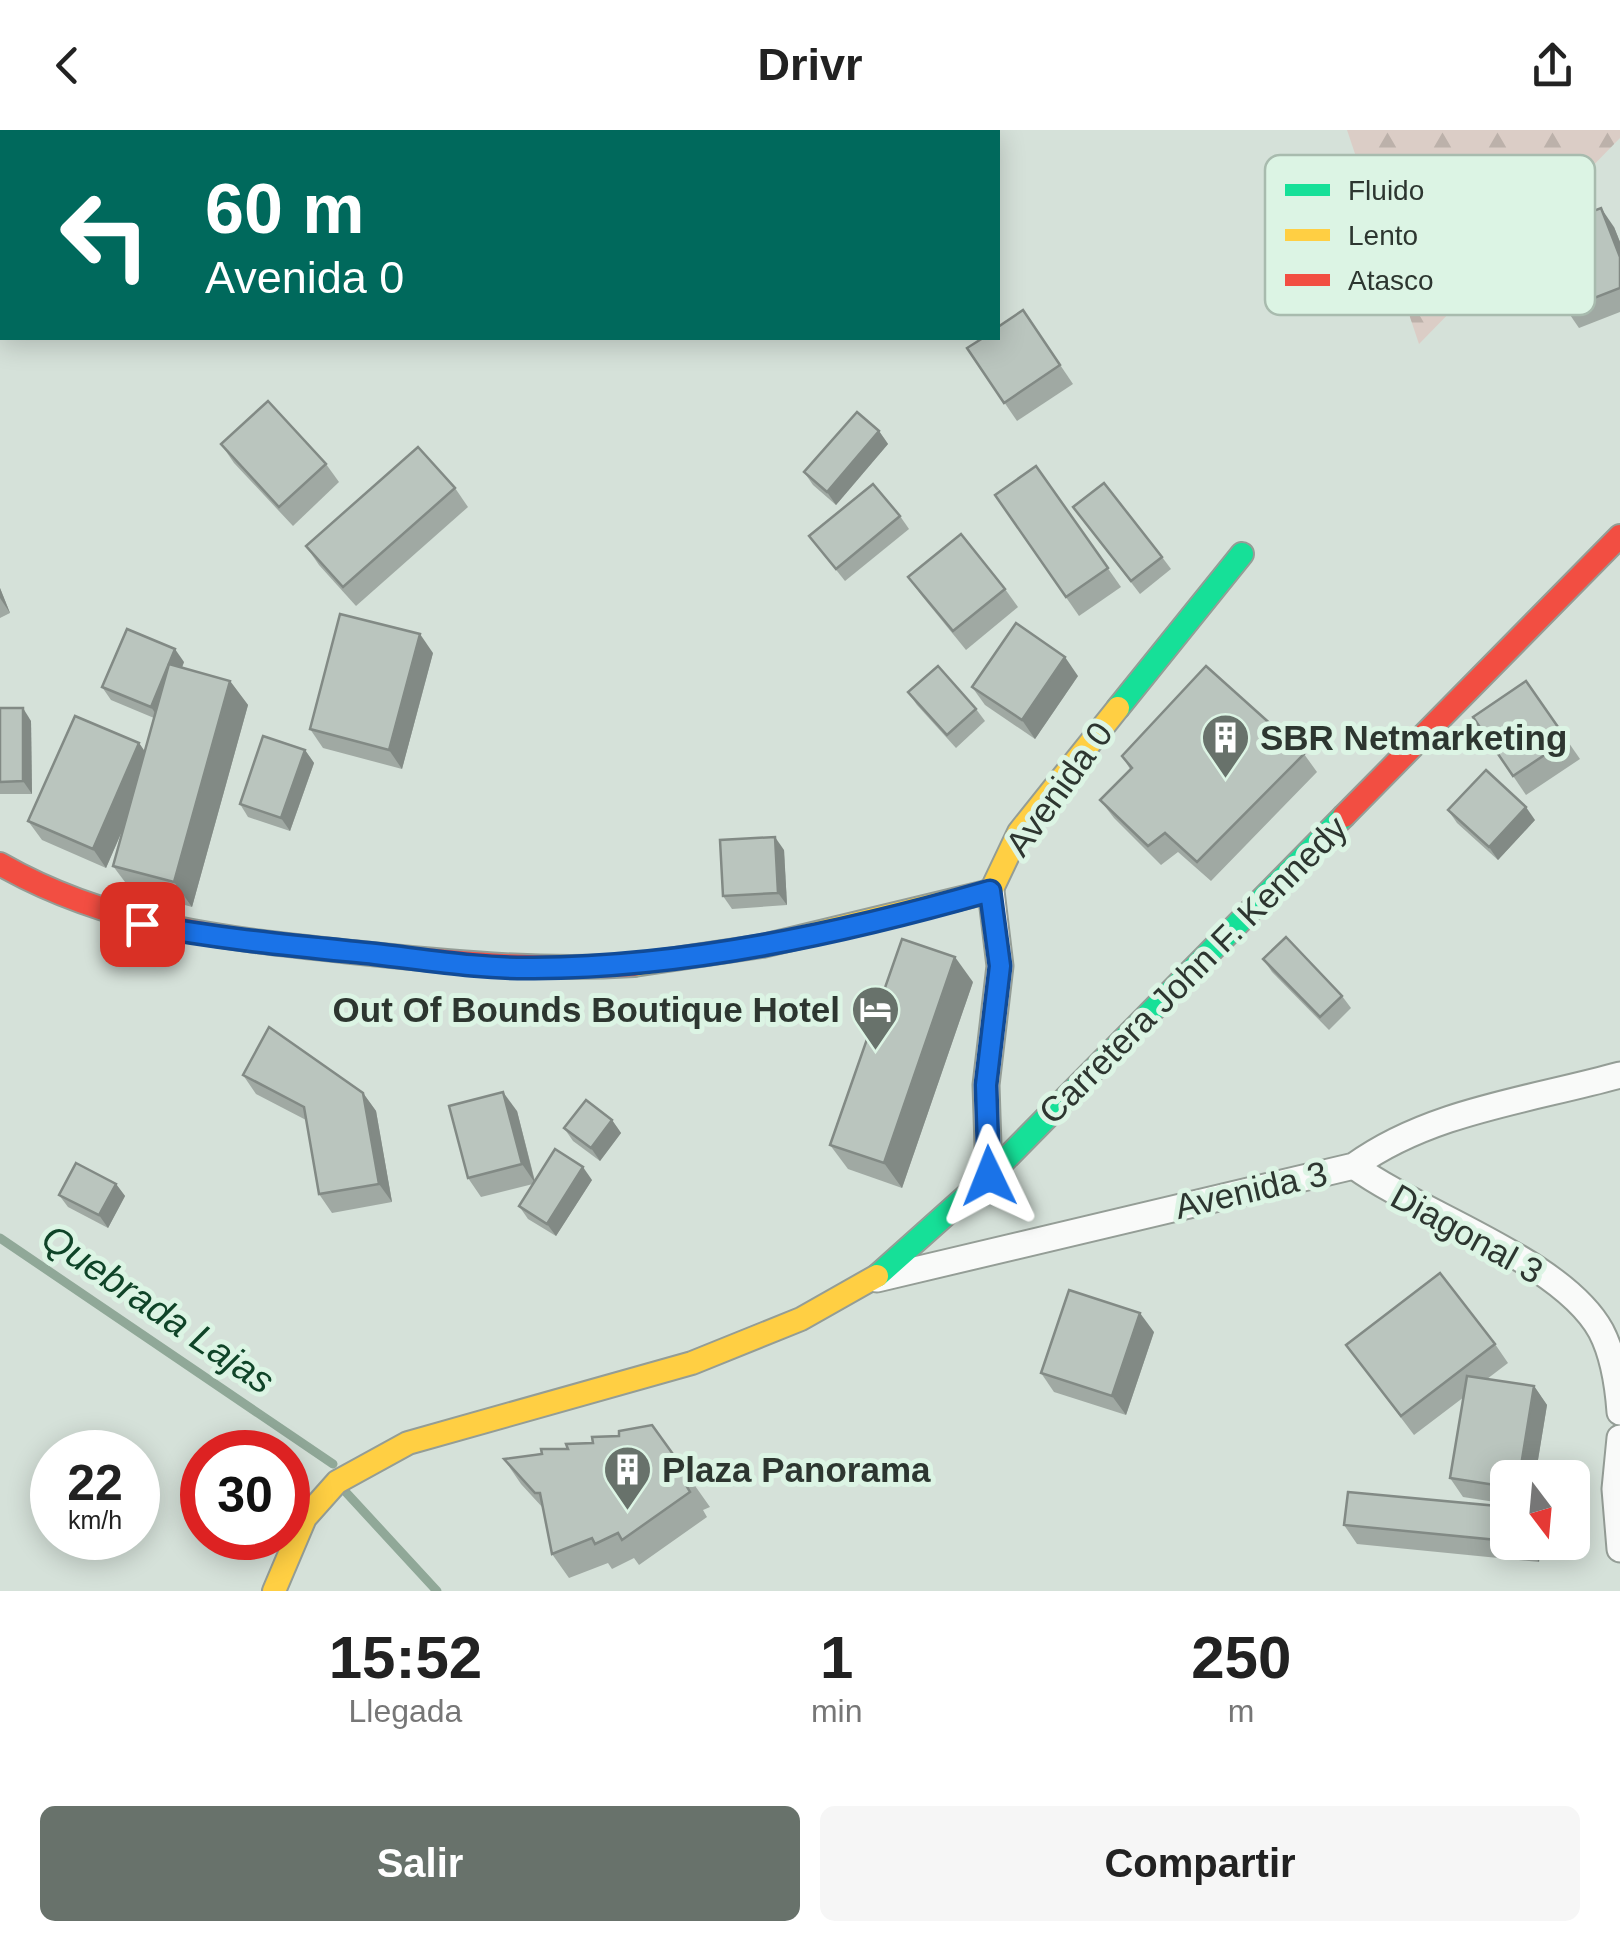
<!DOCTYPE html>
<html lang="es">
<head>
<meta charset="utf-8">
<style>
  :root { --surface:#fff; --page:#f6f6f6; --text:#222; --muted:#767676; --accent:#68726b }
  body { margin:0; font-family:Helvetica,sans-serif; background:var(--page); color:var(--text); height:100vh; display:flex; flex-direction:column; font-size:38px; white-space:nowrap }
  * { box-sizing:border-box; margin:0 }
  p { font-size:32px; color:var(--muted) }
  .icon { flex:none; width:55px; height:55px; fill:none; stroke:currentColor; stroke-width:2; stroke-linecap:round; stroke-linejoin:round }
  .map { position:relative; height:1461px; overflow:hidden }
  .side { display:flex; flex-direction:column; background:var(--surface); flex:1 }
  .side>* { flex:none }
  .guide { position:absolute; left:0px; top:0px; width:1000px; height:210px; box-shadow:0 5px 25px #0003; background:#00695c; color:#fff; overflow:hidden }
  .needle { width:65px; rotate:164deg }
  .controls { position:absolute; left:1490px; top:1330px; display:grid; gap:20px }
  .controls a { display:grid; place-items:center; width:100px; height:100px; border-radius:15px; background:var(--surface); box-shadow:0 5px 25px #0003; font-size:50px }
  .speed { position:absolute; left:30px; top:1300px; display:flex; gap:20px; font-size:50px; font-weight:700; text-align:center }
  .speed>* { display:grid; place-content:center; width:130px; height:130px; border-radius:50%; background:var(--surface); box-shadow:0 5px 25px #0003; line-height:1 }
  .speed small { font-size:25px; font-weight:400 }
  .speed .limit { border:15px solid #d22; background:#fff; color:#111 }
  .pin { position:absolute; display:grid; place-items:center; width:85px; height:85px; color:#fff; margin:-42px; border-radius:20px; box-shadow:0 5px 15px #0006 }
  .me { position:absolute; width:110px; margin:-55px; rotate:358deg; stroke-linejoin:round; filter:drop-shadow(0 0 8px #0008) }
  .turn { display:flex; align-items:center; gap:35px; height:210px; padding:0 40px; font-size:45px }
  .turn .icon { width:130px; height:130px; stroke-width:2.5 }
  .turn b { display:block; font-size:70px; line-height:85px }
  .eta { display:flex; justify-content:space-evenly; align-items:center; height:170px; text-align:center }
  .eta b { font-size:60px; font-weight:700; line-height:70px }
  .button { display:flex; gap:20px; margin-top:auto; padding:20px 40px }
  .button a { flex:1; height:115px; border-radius:15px; background:var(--accent); color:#fff; font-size:40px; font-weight:700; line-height:115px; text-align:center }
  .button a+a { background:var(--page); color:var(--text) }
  header { display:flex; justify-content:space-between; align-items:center; height:130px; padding:0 40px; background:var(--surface); font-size:45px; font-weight:700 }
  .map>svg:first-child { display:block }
  .forest { fill:url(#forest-firs) }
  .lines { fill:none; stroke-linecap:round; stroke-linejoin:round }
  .stream { stroke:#90a898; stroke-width:9 }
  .street-casing { stroke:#949d96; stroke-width:29 }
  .fast-casing { stroke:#949d96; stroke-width:26 }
  .slow-casing { stroke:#949d96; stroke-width:26 }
  .jam-casing { stroke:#949d96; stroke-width:26 }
  .street { stroke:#f9faf9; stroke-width:25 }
  .fast { stroke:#16e098; stroke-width:22 }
  .slow { stroke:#ffcf43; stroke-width:22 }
  .jam { stroke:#f24e42; stroke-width:22 }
  .wall { fill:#a0a9a3 }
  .shaded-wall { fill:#828a85 }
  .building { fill:#bac5be; stroke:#828a85; stroke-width:2.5 }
  .route-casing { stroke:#114b97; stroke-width:25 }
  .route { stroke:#1a73e8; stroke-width:18 }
  .labels { text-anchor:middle; stroke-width:10; stroke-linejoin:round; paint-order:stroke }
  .poi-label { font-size:35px; font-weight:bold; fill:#2d3630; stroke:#dcf4e4; text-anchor:start }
  .street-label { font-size:35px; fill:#2d3630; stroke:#dcf4e4 }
  .water-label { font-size:38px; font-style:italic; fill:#0f4428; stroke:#dcf4e4 }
  .key { fill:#dcf4e4; stroke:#a8bbae; stroke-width:2.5 }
  .key-label { font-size:28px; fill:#2d3630 }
</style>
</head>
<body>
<header><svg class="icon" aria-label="back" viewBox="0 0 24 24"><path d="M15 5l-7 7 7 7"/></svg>Drivr<svg class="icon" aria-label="share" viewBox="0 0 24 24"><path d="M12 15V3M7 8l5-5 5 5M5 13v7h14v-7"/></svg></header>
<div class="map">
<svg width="1620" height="1461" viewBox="0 0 1620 1461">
  <defs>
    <pattern id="forest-firs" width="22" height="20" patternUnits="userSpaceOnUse" patternTransform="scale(2.5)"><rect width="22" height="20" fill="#dbcdc6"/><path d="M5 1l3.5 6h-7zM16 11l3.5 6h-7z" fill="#bcb1aa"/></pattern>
  </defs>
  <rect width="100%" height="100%" fill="#d5e1d9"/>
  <path class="forest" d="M 1347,0 L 1620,0 L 1620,8 L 1419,214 Z"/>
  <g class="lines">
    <g class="stream">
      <path d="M 0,1108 L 333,1334"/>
      <path d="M 342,1358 L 437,1461"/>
    </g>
    <defs>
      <g id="street">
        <path d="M 1354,1036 C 1421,1085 1562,1130 1601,1201 C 1614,1226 1618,1254 1620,1282"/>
        <path d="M 989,1046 L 986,955 L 1000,836 L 991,761"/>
        <path d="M 877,1149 L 1354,1036 C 1430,981 1530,970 1620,945"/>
        <path d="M 1620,1308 L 1615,1359 L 1620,1419"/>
      </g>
      <g id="fast">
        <path d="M 1118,578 L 1242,424"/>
        <path d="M 877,1146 L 989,1046 L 1344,686"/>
      </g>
      <g id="slow">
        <path d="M 634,835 L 762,816 L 991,761 L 1019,702 L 1118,578"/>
        <path d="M 274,1461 L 305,1388 L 337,1352 L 408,1313 L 692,1233 L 801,1189 L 877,1146"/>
      </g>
      <g id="jam">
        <path d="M 1344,686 L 1620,406"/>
        <path d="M 0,734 C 110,797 228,809 352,822 C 447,832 539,841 634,835"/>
      </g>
    </defs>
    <use href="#street" class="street-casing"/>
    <use href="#fast" class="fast-casing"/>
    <use href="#slow" class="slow-casing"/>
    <use href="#jam" class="jam-casing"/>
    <use href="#street" class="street"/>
    <use href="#fast" class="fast"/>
    <use href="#slow" class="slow"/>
    <use href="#jam" class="jam"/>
  </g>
  <g class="wall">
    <path d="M 1614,97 L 1620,112 L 1620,182 L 1579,198 L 1566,179 Z"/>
    <path d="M 1023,180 L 1073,254 L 1017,291 L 967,218 Z"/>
    <path d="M 879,301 L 888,314 L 836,375 L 813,355 L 804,342 Z"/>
    <path d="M 221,314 L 326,334 L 339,352 L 293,396 L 234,333 Z"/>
    <path d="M 1036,336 L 1121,457 L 1079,486 L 995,365 Z"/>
    <path d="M 455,358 L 468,377 L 356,476 L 319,435 L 306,416 Z"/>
    <path d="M 1073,377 L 1162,427 L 1171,439 L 1140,464 Z"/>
    <path d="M 900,386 L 909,399 L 845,451 L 809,406 Z"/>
    <path d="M 908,447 L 1005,459 L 1018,477 L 966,520 L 922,466 Z"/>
    <path d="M 0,458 L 10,483 L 0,488 Z"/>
    <path d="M 433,523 L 402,639 L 323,618 L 310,599 Z"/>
    <path d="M 184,532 L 182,538 L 230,551 L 248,575 L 192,777 L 131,760 L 113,736 L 125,694 L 106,738 L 42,710 L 28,691 L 139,613 L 145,622 L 154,588 L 111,570 L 102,557 Z"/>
    <path d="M 1078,546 L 1035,609 L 985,575 L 972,557 Z"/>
    <path d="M 1526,551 L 1580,629 L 1526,665 L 1473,587 Z"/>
    <path d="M 908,562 L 976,579 L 985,591 L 956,618 L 917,575 Z"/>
    <path d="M 0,578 L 31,591 L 32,664 L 0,664 Z"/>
    <path d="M 305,620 L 314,633 L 290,701 L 248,687 L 240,674 Z"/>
    <path d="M 1304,624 L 1317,642 L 1211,751 L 1178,722 L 1161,735 L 1114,688 L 1100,670 L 1130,639 L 1122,626 Z"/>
    <path d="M 1448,680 L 1535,690 L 1498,730 L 1457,693 Z"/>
    <path d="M 784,720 L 787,775 L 732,779 L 723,766 Z"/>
    <path d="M 1263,829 L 1342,866 L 1351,878 L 1329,900 L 1272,842 Z"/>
    <path d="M 973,852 L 902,1058 L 848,1039 L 830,1015 Z"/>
    <path d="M 243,945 L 363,963 L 376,981 L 392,1072 L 332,1083 L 319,1064 L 306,990 L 256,964 Z"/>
    <path d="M 517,981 L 535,1051 L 592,1050 L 556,1106 L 528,1089 L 519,1076 L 533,1054 L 481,1067 L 468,1048 Z"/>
    <path d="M 612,990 L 621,1003 L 600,1031 L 573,1011 L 564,998 Z"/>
    <path d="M 116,1054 L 125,1066 L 108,1098 L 68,1077 L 59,1065 Z"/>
    <path d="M 1154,1202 L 1126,1285 L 1054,1262 L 1041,1243 Z"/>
    <path d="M 1495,1214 L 1508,1233 L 1487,1249 L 1534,1256 L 1547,1275 L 1535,1348 L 1508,1348 L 1508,1374 L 1463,1367 L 1450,1348 L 1464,1267 L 1414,1305 L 1346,1215 Z"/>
    <path d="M 652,1295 L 710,1377 L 703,1380 L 707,1387 L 639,1435 L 634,1428 L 612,1439 L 608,1433 L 569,1448 L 552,1424 L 543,1378 L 521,1354 L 504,1329 L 568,1319 L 619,1306 Z"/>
    <path d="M 1508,1377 L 1508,1412 L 1541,1412 L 1539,1432 L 1357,1414 L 1344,1395 Z"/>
  </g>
  <g class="shaded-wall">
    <path d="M 1601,78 L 1614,97 L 1620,112 L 1620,127 Z"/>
    <path d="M 879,301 L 888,314 L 836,375 L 827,362 Z"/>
    <path d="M 0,458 L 10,483 L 0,468 Z"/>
    <path d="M 420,504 L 433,523 L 402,639 L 389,620 Z"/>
    <path d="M 175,519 L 184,532 L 160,590 L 151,577 Z"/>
    <path d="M 1065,527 L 1078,546 L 1035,609 L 1022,590 Z"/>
    <path d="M 230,551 L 248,575 L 192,777 L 174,752 Z"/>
    <path d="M 23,578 L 31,591 L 32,664 L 23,651 Z"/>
    <path d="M 139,613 L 152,632 L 106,738 L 93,719 Z"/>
    <path d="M 305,620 L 314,633 L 290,701 L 281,688 Z"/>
    <path d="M 1526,677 L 1535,690 L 1498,730 L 1489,717 Z"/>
    <path d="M 775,707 L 784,720 L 787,775 L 778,763 Z"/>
    <path d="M 955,827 L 973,852 L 902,1058 L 884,1033 Z"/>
    <path d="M 503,962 L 517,981 L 535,1053 L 522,1034 Z"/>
    <path d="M 363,963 L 376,981 L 392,1072 L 379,1054 Z"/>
    <path d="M 612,990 L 621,1003 L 600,1031 L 591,1018 Z"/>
    <path d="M 583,1037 L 592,1050 L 556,1106 L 547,1094 Z"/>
    <path d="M 116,1054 L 125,1066 L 108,1098 L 99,1085 Z"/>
    <path d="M 1140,1183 L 1154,1202 L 1126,1285 L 1112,1266 Z"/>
    <path d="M 1534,1256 L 1547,1275 L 1535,1348 L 1519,1348 Z"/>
    <path d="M 1525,1412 L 1541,1412 L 1539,1432 L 1525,1413 Z"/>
  </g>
  <g class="building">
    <path d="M 1601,78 L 1620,127 L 1620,158 L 1566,179 L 1536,103 Z"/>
    <path d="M 1023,180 L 1060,235 L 1004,273 L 967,218 L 983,208 L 998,208 L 998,197 Z"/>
    <path d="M 268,271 L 326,334 L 279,377 L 221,314 Z"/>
    <path d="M 857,282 L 879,301 L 827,362 L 804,342 Z"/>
    <path d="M 418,317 L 455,358 L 343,457 L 306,416 Z"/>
    <path d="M 1036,336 L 1108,438 L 1066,467 L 995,365 Z"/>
    <path d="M 1104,353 L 1162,427 L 1131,451 L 1073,377 Z"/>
    <path d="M 873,354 L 900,386 L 836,439 L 809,406 Z"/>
    <path d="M 961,404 L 1005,459 L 953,501 L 908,447 Z"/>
    <path d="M 340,484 L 420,504 L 389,620 L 310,599 Z"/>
    <path d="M 1016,493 L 1065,527 L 1022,590 L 972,557 Z"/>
    <path d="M 127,499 L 175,519 L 151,577 L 102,557 Z"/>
    <path d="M 169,534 L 230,551 L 174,752 L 113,736 Z"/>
    <path d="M 938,536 L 976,579 L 947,605 L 908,562 Z"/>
    <path d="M 1206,536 L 1304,624 L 1197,732 L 1165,703 L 1148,716 L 1100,670 L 1132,638 L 1122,626 Z"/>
    <path d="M 1526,551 L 1567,610 L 1513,646 L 1473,587 Z"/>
    <path d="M 0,578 L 23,578 L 23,651 L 0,652 Z"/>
    <path d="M 75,586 L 139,613 L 93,719 L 28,691 Z"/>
    <path d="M 263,606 L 305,620 L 281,688 L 240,674 Z"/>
    <path d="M 1486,640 L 1526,677 L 1489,717 L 1448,680 Z"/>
    <path d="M 775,707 L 778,763 L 723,766 L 720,710 Z"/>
    <path d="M 1286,807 L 1342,866 L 1320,887 L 1263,829 Z"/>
    <path d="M 902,809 L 955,827 L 884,1033 L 830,1015 Z"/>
    <path d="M 269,897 L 363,963 L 379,1054 L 319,1064 L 304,977 L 243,945 Z"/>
    <path d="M 503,962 L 522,1034 L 468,1048 L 449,976 Z"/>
    <path d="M 586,970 L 612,990 L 591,1018 L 564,998 Z"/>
    <path d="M 555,1019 L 583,1037 L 547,1094 L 519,1076 Z"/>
    <path d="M 76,1033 L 116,1054 L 99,1085 L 59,1065 Z"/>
    <path d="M 1440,1143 L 1495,1214 L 1401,1286 L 1346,1215 Z"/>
    <path d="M 1069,1160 L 1140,1183 L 1112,1266 L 1041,1243 Z"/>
    <path d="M 1467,1246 L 1534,1256 L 1519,1348 L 1508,1348 L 1508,1357 L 1450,1348 Z"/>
    <path d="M 652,1295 L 693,1352 L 686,1355 L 690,1362 L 622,1410 L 618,1403 L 595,1414 L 592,1408 L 552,1424 L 540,1363 L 535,1363 L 504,1329 L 542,1324 L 541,1319 L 568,1319 L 566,1314 L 593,1313 L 592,1307 L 619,1306 L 619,1301 Z"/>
    <path d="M 1348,1362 L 1508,1377 L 1508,1411 L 1344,1395 Z"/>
  </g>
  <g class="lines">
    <defs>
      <path id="route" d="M 142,794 C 219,809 297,816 375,824 C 427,830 482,839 534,838 C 688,837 843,803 990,761 L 1000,836 L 986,955 L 989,1046"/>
    </defs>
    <use href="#route" class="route-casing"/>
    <use href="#route" class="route"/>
  </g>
  <defs>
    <symbol id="building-pin" viewBox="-11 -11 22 30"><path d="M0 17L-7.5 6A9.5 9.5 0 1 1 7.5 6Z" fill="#68726b" stroke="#dcf4e4"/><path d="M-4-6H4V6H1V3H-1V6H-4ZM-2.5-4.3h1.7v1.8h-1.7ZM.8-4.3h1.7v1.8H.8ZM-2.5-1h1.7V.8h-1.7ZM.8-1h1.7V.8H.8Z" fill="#fff"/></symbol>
    <symbol id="hotel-pin" viewBox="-11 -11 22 30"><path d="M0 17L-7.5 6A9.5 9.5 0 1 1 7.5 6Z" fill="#68726b" stroke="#dcf4e4"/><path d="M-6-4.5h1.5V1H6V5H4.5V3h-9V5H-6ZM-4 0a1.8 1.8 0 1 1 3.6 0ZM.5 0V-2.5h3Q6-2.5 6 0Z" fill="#fff"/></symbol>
  </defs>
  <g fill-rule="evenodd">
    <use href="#building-pin" x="1198" y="580" width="55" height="75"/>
    <use href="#hotel-pin" x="848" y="852" width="55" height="75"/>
    <use href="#building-pin" x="600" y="1312" width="55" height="75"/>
  </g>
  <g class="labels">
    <g class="poi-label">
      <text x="1260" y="620">SBR Netmarketing</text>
      <text x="840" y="892" text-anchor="end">Out Of Bounds Boutique Hotel</text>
      <text x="662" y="1352">Plaza Panorama</text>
    </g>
    <g class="street-label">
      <text transform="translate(1059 659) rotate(-54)" y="12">Avenida 0</text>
      <text transform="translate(1193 840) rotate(-45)" y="12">Carretera John F. Kennedy</text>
      <text transform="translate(1251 1060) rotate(-13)" y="12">Avenida 3</text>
      <text transform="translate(1467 1104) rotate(29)" y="12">Diagonal 3</text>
    </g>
    <g class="water-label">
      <text transform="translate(158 1179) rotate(34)" y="13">Quebrada Lajas</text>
    </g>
  </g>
  <rect x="1265" y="25" width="330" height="160" rx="15" class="key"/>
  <rect x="1285" y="54" width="45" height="12" fill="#16e098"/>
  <rect x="1285" y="99" width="45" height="12" fill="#ffcf43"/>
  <rect x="1285" y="144" width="45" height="12" fill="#f24e42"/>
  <g class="key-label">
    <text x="1348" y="70">Fluido</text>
    <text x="1348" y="115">Lento</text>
    <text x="1348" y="160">Atasco</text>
  </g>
</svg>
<div class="controls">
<a><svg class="needle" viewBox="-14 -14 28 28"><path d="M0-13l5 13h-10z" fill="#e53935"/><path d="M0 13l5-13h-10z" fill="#767676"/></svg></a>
</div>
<div class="speed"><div>22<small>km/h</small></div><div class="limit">30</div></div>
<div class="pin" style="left:142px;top:794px;background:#d93025"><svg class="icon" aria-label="arrive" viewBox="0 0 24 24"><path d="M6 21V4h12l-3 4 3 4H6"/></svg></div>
<svg class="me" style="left:989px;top:1046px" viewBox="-20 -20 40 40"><path d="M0-17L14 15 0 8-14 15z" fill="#1a73e8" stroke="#fff" stroke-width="4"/></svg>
<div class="guide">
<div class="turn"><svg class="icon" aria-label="left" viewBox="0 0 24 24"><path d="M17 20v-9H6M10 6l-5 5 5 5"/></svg><div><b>60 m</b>Avenida 0</div></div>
</div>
</div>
<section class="side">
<div class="eta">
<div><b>15:52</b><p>Llegada</p></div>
<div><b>1</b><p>min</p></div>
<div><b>250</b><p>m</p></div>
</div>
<div class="button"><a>Salir</a><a>Compartir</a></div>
</section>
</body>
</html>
